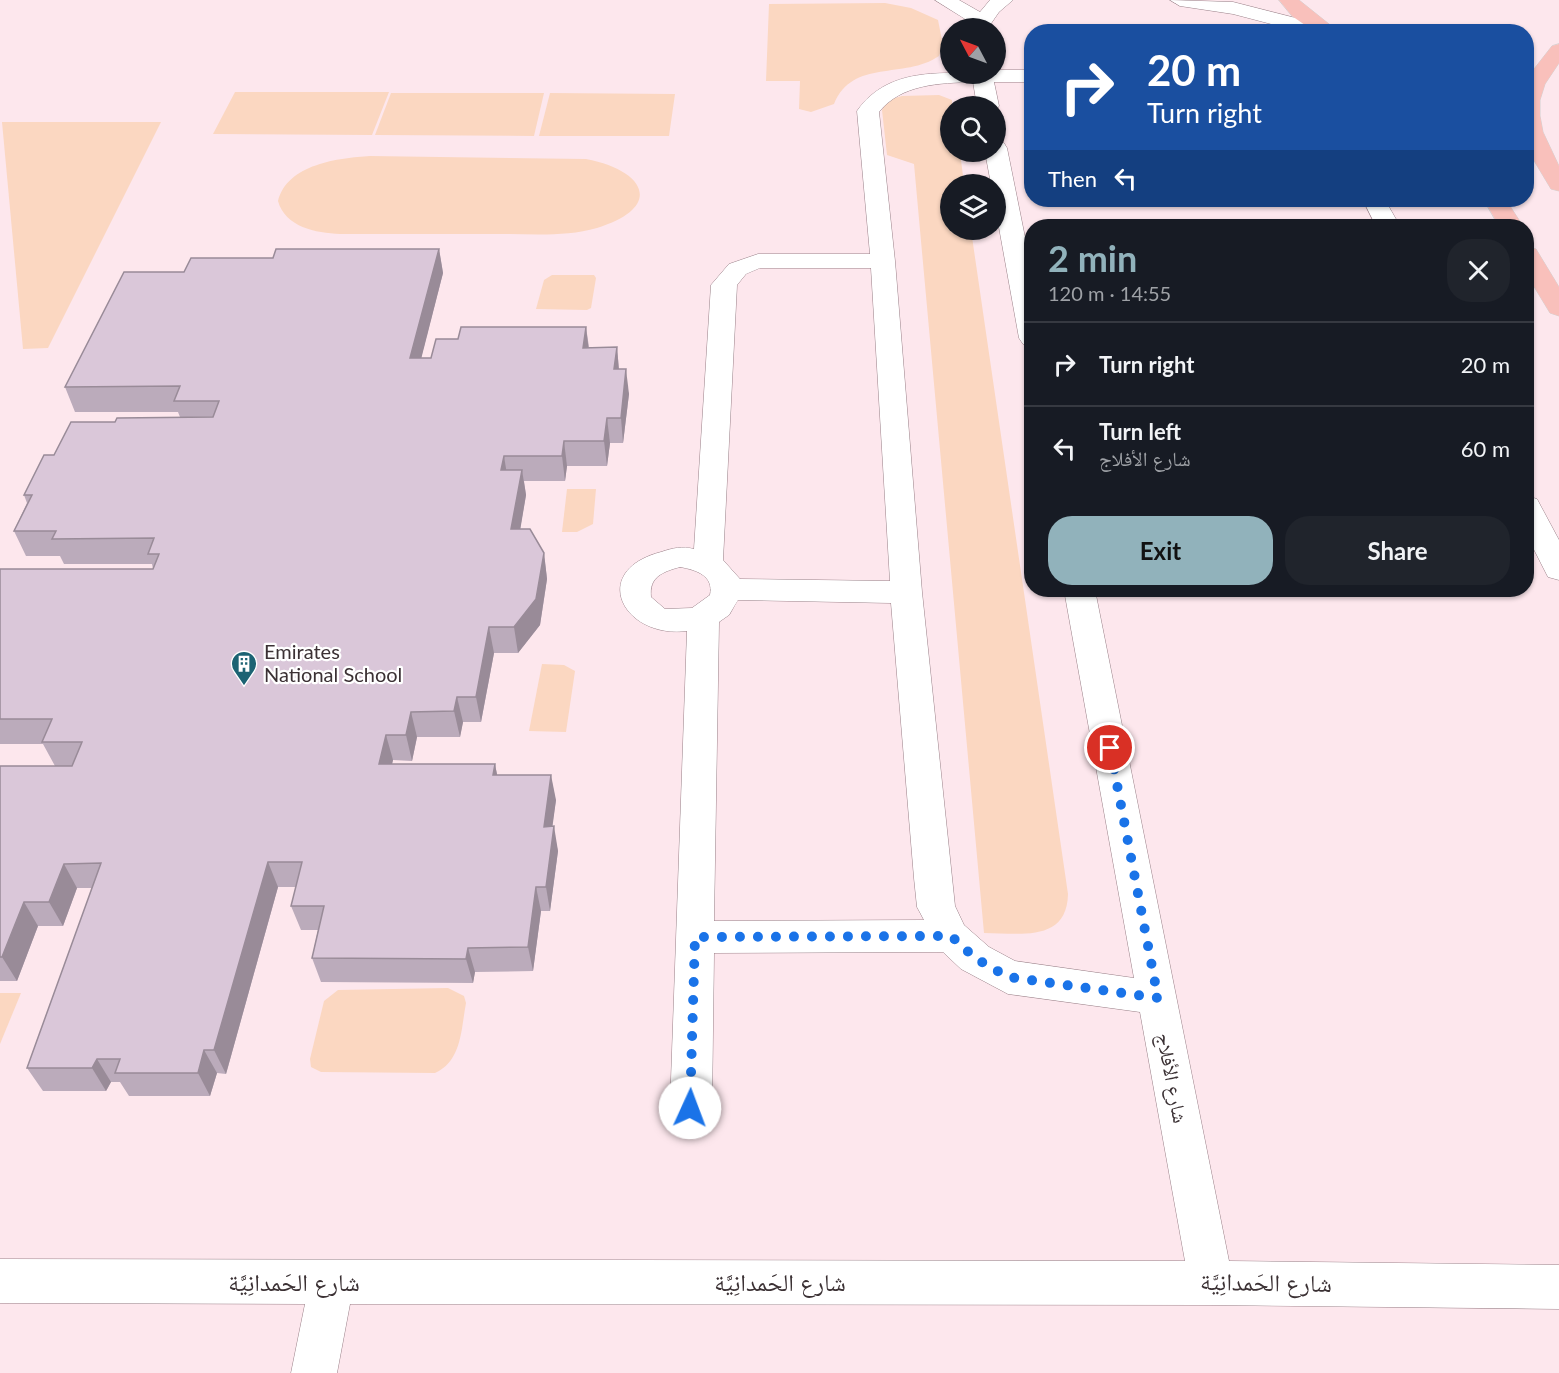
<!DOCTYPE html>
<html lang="en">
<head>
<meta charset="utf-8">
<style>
  :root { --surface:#171b24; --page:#20242c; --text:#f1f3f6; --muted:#9ea1a6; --line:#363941; --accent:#91b2bb }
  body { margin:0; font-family:Lato,"Noto Naskh Arabic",sans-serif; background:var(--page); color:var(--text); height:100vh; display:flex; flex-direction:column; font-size:22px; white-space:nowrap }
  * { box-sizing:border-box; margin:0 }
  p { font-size:20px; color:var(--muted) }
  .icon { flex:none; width:33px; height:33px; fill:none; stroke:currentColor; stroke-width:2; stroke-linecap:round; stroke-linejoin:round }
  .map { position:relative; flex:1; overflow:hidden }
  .details { position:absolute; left:1024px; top:219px; width:510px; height:378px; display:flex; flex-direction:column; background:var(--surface); border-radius:24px; box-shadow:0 2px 4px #0004 }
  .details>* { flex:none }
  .top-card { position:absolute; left:1024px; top:24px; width:510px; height:183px; border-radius:24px; box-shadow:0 2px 4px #0004; background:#1a4fa0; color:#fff; overflow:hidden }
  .needle { width:39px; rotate:311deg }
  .fabs { position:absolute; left:940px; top:18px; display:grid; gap:12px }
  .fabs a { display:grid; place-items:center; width:66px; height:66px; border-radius:50%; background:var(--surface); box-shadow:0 2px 4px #0004; font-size:30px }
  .pin { position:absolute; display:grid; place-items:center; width:51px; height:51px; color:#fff; margin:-26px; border:3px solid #fff; border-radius:50%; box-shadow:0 2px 6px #0007 }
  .me { position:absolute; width:66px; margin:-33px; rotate:2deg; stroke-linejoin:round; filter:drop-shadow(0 0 4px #0008) }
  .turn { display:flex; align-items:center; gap:21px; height:126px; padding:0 24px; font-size:27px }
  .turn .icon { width:78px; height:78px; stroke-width:2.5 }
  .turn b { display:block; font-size:42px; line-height:51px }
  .then { display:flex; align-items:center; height:57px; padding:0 24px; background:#0003; gap:12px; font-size:22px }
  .round { display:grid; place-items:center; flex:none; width:63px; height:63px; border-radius:24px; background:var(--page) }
  .summary { display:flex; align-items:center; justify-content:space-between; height:102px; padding:0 24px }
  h1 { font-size:36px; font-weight:700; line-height:45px; color:var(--accent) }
  .primary-button { display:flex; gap:12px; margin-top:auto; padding:12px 24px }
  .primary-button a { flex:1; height:69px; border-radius:24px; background:var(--accent); color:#111; font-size:24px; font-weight:700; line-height:69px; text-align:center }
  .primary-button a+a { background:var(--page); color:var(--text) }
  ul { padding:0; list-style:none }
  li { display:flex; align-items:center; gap:18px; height:84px; padding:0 24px; border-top:2px solid var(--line) }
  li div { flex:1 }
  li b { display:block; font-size:22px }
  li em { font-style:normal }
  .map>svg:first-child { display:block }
  .green { fill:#fbd7c1 }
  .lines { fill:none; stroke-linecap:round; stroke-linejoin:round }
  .minor-casing { stroke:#998088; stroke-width:1 }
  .major-casing { stroke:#d4d2d2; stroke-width:1 }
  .minor { fill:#fff; fill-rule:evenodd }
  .major { fill:#f9c0bb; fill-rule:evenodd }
  .wall { fill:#bbabbb }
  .shaded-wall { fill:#998b98 }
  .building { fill:#dac7d9; stroke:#998b98; stroke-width:1.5 }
  .route { stroke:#1a73e8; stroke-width:10; stroke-dasharray:0 18 }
  .labels { text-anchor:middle; stroke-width:4.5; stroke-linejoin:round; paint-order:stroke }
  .poi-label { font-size:20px; fill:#3b3134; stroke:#fff; text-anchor:start }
  .street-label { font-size:20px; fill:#3b3134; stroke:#fff }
  .near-street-label { font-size:24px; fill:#3b3134; stroke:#fff }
</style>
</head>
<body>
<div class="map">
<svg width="1559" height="1373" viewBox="0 0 1559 1373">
  <rect width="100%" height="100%" fill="#fde7ed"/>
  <g class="green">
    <path d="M 885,3 L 911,8 L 938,20 L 943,45 L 939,56 C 904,80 853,58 834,104 L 811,112 L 799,109 L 800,81 L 766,81 L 769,4 Z"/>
    <path d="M 235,92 L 389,92 L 372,135 L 213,134 Z"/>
    <path d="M 391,93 L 544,93 L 534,136 L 375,135 Z"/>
    <path d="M 550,93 L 675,94 L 669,136 L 539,136 Z"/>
    <path d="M 939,95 L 952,100 L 951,152 L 960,152 L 964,184 L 951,184 L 951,230 L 971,230 L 1068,894 C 1067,943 1019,933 984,933 L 914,164 L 887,155 L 882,110 L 888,100 L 902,96 Z"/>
    <path d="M 2,122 L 161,122 L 48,348 L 23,349 Z"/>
    <path d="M 370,156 L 586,159 C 645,170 665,207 597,228 C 566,237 532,234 501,234 C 447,234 394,234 340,234 C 316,233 285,227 278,201 C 287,164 339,158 370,156 Z"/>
    <path d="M 552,275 L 594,275 L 596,278 L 591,308 L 587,310 L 536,309 L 544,280 Z"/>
    <path d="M 567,489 L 596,489 L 593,524 L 577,532 L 562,532 Z"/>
    <path d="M 542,664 L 564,665 L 575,671 L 566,732 L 529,731 Z"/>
    <path d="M 448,988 L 464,996 L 466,1003 C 461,1029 462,1061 435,1073 L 321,1072 L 311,1067 L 310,1059 L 324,1001 L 338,990 Z"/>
    <path d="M 0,993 L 21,993 L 0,1044 Z"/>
  </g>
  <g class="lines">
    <defs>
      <g id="minor">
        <path d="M 935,0 L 959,0 L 980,12 L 990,0 L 1013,0 L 999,12 L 990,25 L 992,28 L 972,28 L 965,19 Z"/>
        <path d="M 1170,0 L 1233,2 L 1335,28 L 1338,32 L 1302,32 L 1233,14 L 1180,6 Z"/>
        <path d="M 996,70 L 1032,70 L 1032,82 L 994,82 L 999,106 L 996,110 L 996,106 L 977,106 L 973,82 C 940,83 901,84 879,112 L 895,261 L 922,592 L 955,906 L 964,925 L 989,947 L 1015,961 L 1134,978 L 1064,590 L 1095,590 L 1229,1261 L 1559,1265 L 1559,1309 L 1211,1305 L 350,1304 L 337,1373 L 291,1373 L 305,1304 L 0,1303 L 0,1259 L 1185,1261 L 1140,1012 L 1008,994 L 961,969 L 943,952 L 714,953 L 712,1108 L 706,1121 L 691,1127 L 676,1121 L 670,1108 L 687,631 C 623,639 588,571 661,552 C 673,548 682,546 694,549 L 711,285 L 729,264 L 758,254 L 870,254 L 857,111 C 890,64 948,74 996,74 ZM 760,268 L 871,268 L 890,581 L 740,579 L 723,560 L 737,285 L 746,274 ZM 680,567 C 697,570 714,576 710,595 L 692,608 L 665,609 L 651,597 C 649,577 662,572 680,567 ZM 738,600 L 891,603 L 914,878 L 917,907 L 924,920 L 714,921 L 719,622 L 729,615 Z"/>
        <path d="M 996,141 L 1004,143 L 1007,148 L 1032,272 L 1032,346 L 1023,344 L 1019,338 L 996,211 L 996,184 L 991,184 L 985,152 L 996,152 Z"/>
        <path d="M 1363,200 L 1385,200 L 1400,226 L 1376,226 Z"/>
        <path d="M 1527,496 L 1537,499 L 1559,540 L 1559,580 L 1548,577 L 1527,536 Z"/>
      </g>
      <g id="major">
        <path d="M 1279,0 L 1299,0 L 1339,32 L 1315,32 L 1292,16 Z"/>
        <path d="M 1559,44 L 1559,63 L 1545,84 L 1540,100 L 1540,116 L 1543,132 L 1559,166 L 1559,191 L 1551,189 L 1527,149 L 1527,78 L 1552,46 Z"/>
        <path d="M 1484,200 L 1506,200 L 1523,226 L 1499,226 Z"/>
        <path d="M 1527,247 L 1536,249 L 1559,287 L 1559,316 L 1550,313 L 1527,275 Z"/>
      </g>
    </defs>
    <use href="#minor" class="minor-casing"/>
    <use href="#major" class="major-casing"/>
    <use href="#minor" class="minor"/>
    <use href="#major" class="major"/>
  </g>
  <path class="wall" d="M 439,249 L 443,273 L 421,358 L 431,358 L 458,339 L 586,327 L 589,347 L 617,347 L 619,369 L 629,394 L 623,443 L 610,443 L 607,466 L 567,466 L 565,481 L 524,481 L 526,495 L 520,529 L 544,553 L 547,579 L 540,625 L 518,653 L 494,653 L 481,722 L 463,722 L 460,737 L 417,737 L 412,761 L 393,760 L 392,764 L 495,764 L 497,775 L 556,800 L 552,827 L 558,851 L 550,911 L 541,911 L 533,971 L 475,972 L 473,983 L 321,982 L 312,958 L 318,930 L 301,930 L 291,906 L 296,887 L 278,887 L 226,1074 L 217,1073 L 210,1096 L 129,1096 L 120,1082 L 111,1082 L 106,1091 L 43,1091 L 27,1068 L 92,888 L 77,888 L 63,926 L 38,926 L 17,981 L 0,981 L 0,766 L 55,766 L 43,744 L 0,744 L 0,569 L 153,569 L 152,564 L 64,564 L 60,556 L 26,556 L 14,531 L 27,503 L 24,495 L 54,455 L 115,422 L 180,417 L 178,412 L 75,412 L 65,387 L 184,272 L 273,258 Z"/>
  <g class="shaded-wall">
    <path d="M 439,249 L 443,273 L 415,383 L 410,358 Z"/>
    <path d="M 586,327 L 589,352 L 583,348 Z"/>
    <path d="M 617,347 L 619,372 L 614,369 Z"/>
    <path d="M 626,369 L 629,394 L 623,443 L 621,418 Z"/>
    <path d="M 607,418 L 610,443 L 607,466 L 604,441 Z"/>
    <path d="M 564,441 L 567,466 L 565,481 L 562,456 Z"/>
    <path d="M 504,456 L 508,481 L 501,470 Z"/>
    <path d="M 522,470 L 526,495 L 516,555 L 511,529 Z"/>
    <path d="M 544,553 L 547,579 L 540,625 L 518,653 L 514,627 Z"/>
    <path d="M 489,627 L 494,653 L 481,722 L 476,697 Z"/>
    <path d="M 457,697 L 463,722 L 460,737 L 454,711 Z"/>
    <path d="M 411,712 L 417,737 L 412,761 L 406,735 Z"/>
    <path d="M 386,735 L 393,760 L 386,789 L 379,764 Z"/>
    <path d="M 495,764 L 500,790 L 493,775 Z"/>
    <path d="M 551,775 L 556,800 L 549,852 L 544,827 Z"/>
    <path d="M 554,826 L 558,851 L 550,911 L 546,887 Z"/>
    <path d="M 268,862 L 278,887 L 226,1074 L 214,1050 Z"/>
    <path d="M 64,864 L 77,888 L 63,926 L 49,902 Z"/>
    <path d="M 536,887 L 541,911 L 533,971 L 528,947 Z"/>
    <path d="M 24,902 L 38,926 L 17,981 L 2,957 Z"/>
    <path d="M 468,948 L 475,972 L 473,983 L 466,959 Z"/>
    <path d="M 204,1050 L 217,1073 L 210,1096 L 198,1073 Z"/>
    <path d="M 97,1059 L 111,1082 L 106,1091 L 92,1068 Z"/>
  </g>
  <path class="building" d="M 276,249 L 439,249 L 410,358 L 431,358 L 436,339 L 458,339 L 461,327 L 586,327 L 583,348 L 617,347 L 614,369 L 626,369 L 621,418 L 607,418 L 604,441 L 564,441 L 562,456 L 504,456 L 501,470 L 522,470 L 511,529 L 530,529 L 544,553 L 536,599 L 514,627 L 489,627 L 476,697 L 457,697 L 454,711 L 411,712 L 406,735 L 386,735 L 379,764 L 495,764 L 493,775 L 551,775 L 544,827 L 554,826 L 546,887 L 536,887 L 528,947 L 468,948 L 466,959 L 312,958 L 324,906 L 291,906 L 302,862 L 268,862 L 214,1050 L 204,1050 L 198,1073 L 115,1073 L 120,1059 L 97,1059 L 92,1068 L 27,1068 L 101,863 L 64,864 L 49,902 L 24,902 L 2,957 L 0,957 L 0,766 L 72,766 L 82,742 L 42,742 L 52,719 L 0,719 L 0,569 L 153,569 L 159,554 L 148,554 L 154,538 L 52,539 L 56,531 L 14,531 L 32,495 L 24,495 L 44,455 L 54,455 L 71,422 L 115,422 L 117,418 L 213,417 L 219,401 L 174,401 L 180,386 L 65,387 L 124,272 L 184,272 L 191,258 L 273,258 Z"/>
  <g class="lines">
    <path class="route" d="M 690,1108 L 695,937 L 951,936 L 975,958 L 1008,977 L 1158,998 L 1110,748"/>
  </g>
  <defs>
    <symbol id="building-pin" viewBox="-11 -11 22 30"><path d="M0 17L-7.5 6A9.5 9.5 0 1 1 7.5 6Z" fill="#1c6373" stroke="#fff"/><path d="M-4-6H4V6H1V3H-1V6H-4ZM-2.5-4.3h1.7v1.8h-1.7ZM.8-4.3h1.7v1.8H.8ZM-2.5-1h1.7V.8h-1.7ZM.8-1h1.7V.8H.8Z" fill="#fff"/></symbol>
  </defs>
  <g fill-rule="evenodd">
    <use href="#building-pin" x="229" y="649" width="30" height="40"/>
  </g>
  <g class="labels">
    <g class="poi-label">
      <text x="264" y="659">Emirates<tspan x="264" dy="23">National School</tspan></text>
    </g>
    <g class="street-label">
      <text transform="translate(1172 1078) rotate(79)" y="7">شارع الأفلاج</text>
    </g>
    <g class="near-street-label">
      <text x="294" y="1291">شارع الحَمدانِيَّة</text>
      <text x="780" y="1291">شارع الحَمدانِيَّة</text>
      <text transform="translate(1266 1283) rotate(1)" y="8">شارع الحَمدانِيَّة</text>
    </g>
  </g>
</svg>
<div class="fabs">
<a><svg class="needle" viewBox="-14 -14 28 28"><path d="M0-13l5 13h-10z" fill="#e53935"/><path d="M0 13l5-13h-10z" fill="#9ea1a6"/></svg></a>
<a><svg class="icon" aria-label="search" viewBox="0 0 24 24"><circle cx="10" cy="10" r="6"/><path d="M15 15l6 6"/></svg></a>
<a><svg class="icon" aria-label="layers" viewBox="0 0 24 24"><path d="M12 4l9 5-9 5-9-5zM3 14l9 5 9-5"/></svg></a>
</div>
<div class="pin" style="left:1110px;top:748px;background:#d93025"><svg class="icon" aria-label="arrive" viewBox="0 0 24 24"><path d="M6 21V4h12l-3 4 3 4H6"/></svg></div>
<svg class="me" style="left:690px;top:1108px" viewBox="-20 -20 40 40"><circle r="19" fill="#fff"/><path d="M0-13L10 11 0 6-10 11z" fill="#1a73e8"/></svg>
<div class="top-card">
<div class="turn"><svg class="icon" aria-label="right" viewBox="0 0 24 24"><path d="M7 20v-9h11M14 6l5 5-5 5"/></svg><div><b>20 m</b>Turn right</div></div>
<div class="then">Then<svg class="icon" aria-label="left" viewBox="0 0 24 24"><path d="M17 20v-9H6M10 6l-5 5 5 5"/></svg></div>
</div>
<section class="details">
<div class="summary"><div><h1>2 min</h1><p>120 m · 14:55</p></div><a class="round"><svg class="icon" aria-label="close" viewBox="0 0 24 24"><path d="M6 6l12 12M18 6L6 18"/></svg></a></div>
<ul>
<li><svg class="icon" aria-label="right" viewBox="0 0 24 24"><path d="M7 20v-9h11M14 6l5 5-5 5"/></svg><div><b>Turn right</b></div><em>20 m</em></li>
<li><svg class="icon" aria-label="left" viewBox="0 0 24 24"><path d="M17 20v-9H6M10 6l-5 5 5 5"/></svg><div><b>Turn left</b><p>شارع الأفلاج</p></div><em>60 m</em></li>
</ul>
<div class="primary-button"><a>Exit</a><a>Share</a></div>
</section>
</div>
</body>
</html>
